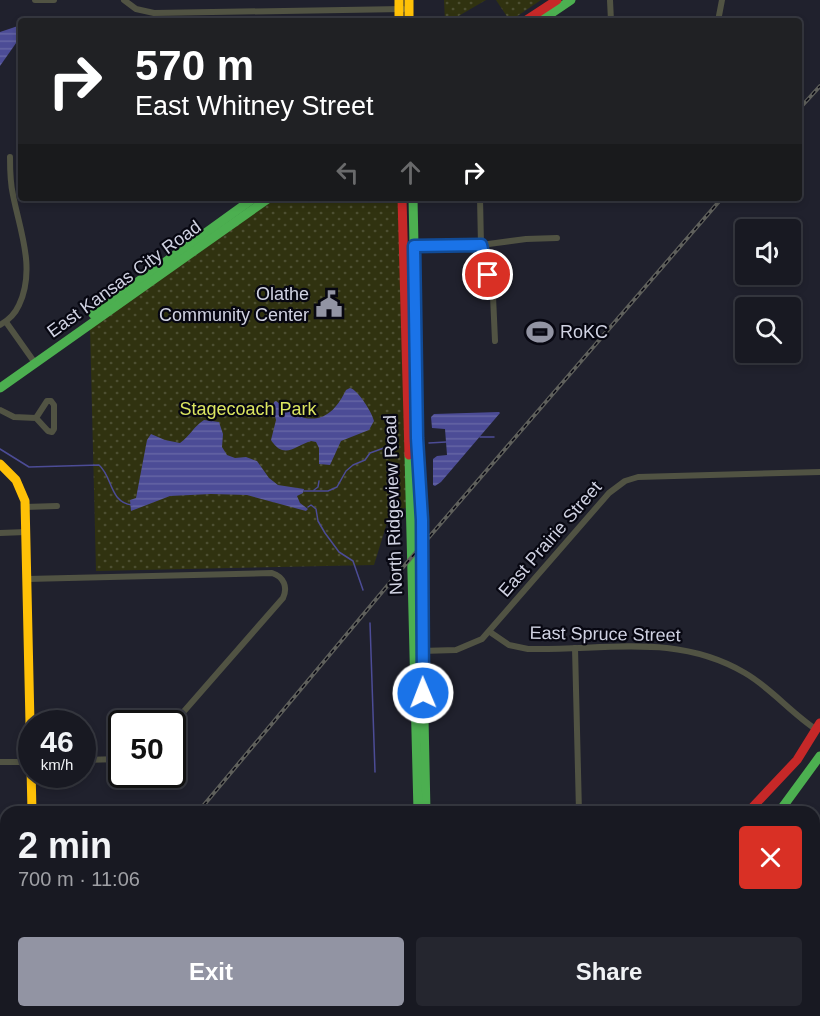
<!DOCTYPE html>
<html lang="en">
<head>
<meta charset="utf-8">
<style>
  :root { --surface:#181922; --page:#25262f; --text:#f1f3f6; --muted:#9fa0a5; --line:#363840; --accent:#9294a3 }
  body { margin:0; font-family:Helvetica,sans-serif; background:var(--page); color:var(--text); height:100vh; display:flex; flex-direction:column; font-size:22px; white-space:nowrap }
  * { box-sizing:border-box; margin:0 }
  p { font-size:20px; color:var(--muted) }
  .icon { flex:none; width:33px; height:33px; fill:none; stroke:currentColor; stroke-width:2; stroke-linecap:round; stroke-linejoin:round }
  .map { position:relative; flex:1; overflow:hidden }
  .sheet { position:absolute; left:0px; top:806px; width:820px; height:212px; display:flex; flex-direction:column; background:var(--surface); border-radius:18px 18px 0 0; box-shadow:0 3px 9px #0003,0 0 0 2px var(--line) }
  .sheet>* { flex:none }
  .guide { position:absolute; left:18px; top:18px; width:784px; height:183px; border-radius:6px; box-shadow:0 3px 9px #0003,0 0 0 2px var(--line); background:#202124; color:#fff; overflow:hidden }
  .buttons { position:absolute; left:735px; top:219px; display:grid; gap:12px }
  .buttons a { display:grid; place-items:center; width:66px; height:66px; border-radius:6px; background:var(--surface); box-shadow:0 3px 9px #0003,0 0 0 2px var(--line); font-size:30px }
  .speed { position:absolute; left:18px; top:710px; display:flex; gap:12px; font-size:30px; font-weight:700; text-align:center }
  .speed>* { display:grid; place-content:center; width:78px; height:78px; border-radius:50%; background:var(--surface); box-shadow:0 3px 9px #0003,0 0 0 2px var(--line); line-height:1 }
  .speed small { font-size:15px; font-weight:400 }
  .speed .limit { border:3px solid #111; border-radius:9px; background:#fff; color:#111 }
  .pin { position:absolute; display:grid; place-items:center; width:51px; height:51px; color:#fff; margin:-26px; border:3px solid #fff; border-radius:50%; box-shadow:0 2px 6px #0007 }
  .me { position:absolute; width:66px; margin:-33px; rotate:359deg; stroke-linejoin:round; filter:drop-shadow(0 0 4px #0008) }
  .turn { display:flex; align-items:center; gap:21px; height:126px; padding:0 18px; font-size:27px }
  .turn .icon { width:78px; height:78px; stroke-width:2.5 }
  .turn b { display:block; font-size:42px; line-height:51px }
  .lanes { display:flex; align-items:center; height:57px; padding:0 18px; background:#0003; justify-content:center; gap:30px; direction:ltr }
  .lanes .off { opacity:.35 }
  .round { display:grid; place-items:center; flex:none; width:63px; height:63px; border-radius:6px; background:var(--page) }
  .summary { display:flex; align-items:center; justify-content:space-between; height:102px; padding:0 18px }
  h1 { font-size:36px; font-weight:700; line-height:45px }
  .primary-button { display:flex; gap:12px; margin-top:auto; padding:12px 18px }
  .primary-button a { flex:1; height:69px; border-radius:6px; background:var(--accent); color:#fff; font-size:24px; font-weight:700; line-height:69px; text-align:center }
  .primary-button a+a { background:var(--page); color:var(--text) }
  .map>svg:first-child { display:block }
  .green { fill:url(#green-dots) }
  .water { fill:url(#water-rules) }
  .lines { fill:none; stroke-linecap:round; stroke-linejoin:round }
  .stream { stroke:#4c4c96; stroke-width:1.5 }
  .street { stroke:#515343; stroke-width:6 }
  .fast { stroke:#4caf50; stroke-width:9 }
  .slow { stroke:#ffc107; stroke-width:9 }
  .jam { stroke:#c62828; stroke-width:9 }
  .rail-casing { stroke:#5f605c; stroke-width:4 }
  .rail { stroke:#070711; stroke-width:1.5; stroke-dasharray:4.5; stroke-linecap:butt }
  .route-casing { stroke:#114b97; stroke-width:15 }
  .route { stroke:#1a73e8; stroke-width:10 }
  .labels { text-anchor:middle; stroke-width:4.5; stroke-linejoin:round; paint-order:stroke }
  .street-label { font-size:18px; fill:#d0d2e2; stroke:#070711 }
  .poi-label { font-size:18px; fill:#d0d2e2; stroke:#070711; text-anchor:end }
  .park-label { font-size:18px; fill:#dbe560; stroke:#070711 }
</style>
</head>
<body>
<div class="map">
<svg width="820" height="1016" viewBox="0 0 820 1016">
  <defs>
    <pattern id="green-dots" width="8" height="8" patternUnits="userSpaceOnUse" patternTransform="scale(1.5)"><rect width="8" height="8" fill="#303210"/><path d="M2 2h.1M6 6h.1" fill="none" stroke="#4d4f32" stroke-width="1.8" stroke-linecap="round"/></pattern>
    <pattern id="water-rules" width="6" height="5" patternUnits="userSpaceOnUse" patternTransform="scale(1.5)"><rect width="6" height="5" fill="#4c4c96"/><path d="M0 2.5h6" fill="none" stroke="#6565a4"/></pattern>
  </defs>
  <rect width="100%" height="100%" fill="#20212d"/>
  <g class="green">
    <path d="M 444,0 L 486,0 L 450,21 L 445,21 Z"/>
    <path d="M 496,0 L 541,0 L 510,21 Z"/>
    <path d="M 273,198 L 400,198 L 407,508 L 391,510 L 374,565 L 96,571 L 90,328 Z"/>
  </g>
  <g class="water">
    <path d="M 21,25 L 21,36 L 0,66 L 0,32 Z"/>
    <path d="M 350,388 C 358,390 372,412 374,421 L 369,430 L 341,441 L 330,465 L 319,464 L 319,448 L 316,442 L 311,441 C 295,446 284,460 271,440 L 276,420 L 273,409 L 274,402 L 276,401 L 292,413 C 297,413 299,416 305,418 C 327,422 338,406 346,390 Z"/>
    <path d="M 499,412 L 500,413 L 441,482 L 435,486 L 433,485 L 433,459 L 437,456 L 447,455 L 445,429 L 432,428 L 431,417 L 434,414 Z"/>
    <path d="M 204,420 L 219,422 L 223,434 L 222,447 L 227,455 L 235,458 L 246,457 L 257,461 L 269,478 L 278,485 L 304,489 L 303,493 L 297,496 L 300,503 L 308,509 L 306,511 L 247,495 L 211,494 L 170,496 L 131,511 L 130,500 L 136,498 L 147,440 L 151,434 L 165,440 L 180,443 C 190,436 194,426 204,420 Z"/>
  </g>
  <g class="lines">
    <g class="stream">
      <path d="M 480,437 L 494,437"/>
      <path d="M 429,443 L 446,442"/>
      <path d="M 0,449 L 29,467 L 99,465 C 113,477 109,502 132,505"/>
      <path d="M 314,490 L 318,487 L 319,481"/>
      <path d="M 304,491 L 328,491 L 337,487 L 346,471 L 353,465 L 365,460 L 370,453 L 395,444"/>
      <path d="M 308,507 L 311,505 L 316,509 L 318,521 L 325,533 L 339,552 L 353,561 L 363,590"/>
      <path d="M 370,623 L 375,772"/>
    </g>
    <g class="street">
      <path d="M 35,0 L 54,0"/>
      <path d="M 124,0 L 136,9 L 154,13 L 403,9"/>
      <path d="M 610,0 L 611,21"/>
      <path d="M 718,21 L 722,0"/>
      <path d="M 480,198 L 481,245 L 493,296 L 495,341"/>
      <path d="M 403,246 L 481,245 L 526,239 L 557,238"/>
      <path d="M 6,322 L 35,363"/>
      <path d="M 0,325 C 9,320 15,314 19,305 C 36,269 20,231 13,195 C 10,182 10,170 10,157"/>
      <path d="M 0,410 L 14,417 L 36,418 L 48,431 L 52,432 L 54,429 L 54,405 L 51,401 L 47,401 L 36,418"/>
      <path d="M 25,507 L 57,506"/>
      <path d="M 0,533 L 26,532"/>
      <path d="M 27,579 L 272,573 C 284,577 288,587 283,598 L 172,725"/>
      <path d="M 490,632 L 509,645 L 528,649 C 604,651 675,632 745,673 C 771,688 791,713 817,730"/>
      <path d="M 575,648 L 579,812"/>
      <path d="M 421,651 L 456,650 L 482,639 L 609,493 L 625,481 L 638,477 L 820,472"/>
      <path d="M 82,760 L 122,759"/>
      <path d="M 0,762 L 32,762"/>
      <path d="M 510,1016 L 711,1012 L 722,1012 L 722,1015"/>
    </g>
    <g class="fast">
      <path d="M 540,21 L 571,0"/>
      <path d="M 413,198 L 426,812"/>
      <path d="M 93,314 L 254,198"/>
      <path d="M 0,388 L 269,198"/>
      <path d="M 409,455 L 418,812"/>
      <path d="M 779,812 L 820,756"/>
      <path d="M 0,885 L 6,885"/>
      <path d="M 814,965 L 820,941"/>
      <path d="M 722,1011 L 722,1012"/>
      <path d="M 774,1011 L 775,1016"/>
    </g>
    <g class="slow">
      <path d="M 399,0 L 399,21"/>
      <path d="M 409,0 L 409,21"/>
      <path d="M 0,464 L 16,480 L 25,501 L 32,812"/>
      <path d="M 814,855 L 820,855"/>
      <path d="M 424,1011 L 425,1016"/>
      <path d="M 803,1016 L 804,1011"/>
    </g>
    <g class="jam">
      <path d="M 525,21 L 557,0"/>
      <path d="M 402,198 L 409,455"/>
      <path d="M 748,812 L 797,760 L 820,723"/>
      <path d="M 0,894 L 6,894"/>
      <path d="M 814,896 L 820,871"/>
      <path d="M 788,1016 L 789,1011"/>
      <path d="M 817,1016 L 820,1005"/>
    </g>
    <defs>
      <g id="rail">
        <path d="M 800,108 L 820,86"/>
        <path d="M 198,812 L 398,573 L 722,198"/>
        <path d="M 40,1016 L 43,1011"/>
      </g>
    </defs>
    <use href="#rail" class="rail-casing"/>
    <use href="#rail" class="rail"/>
  </g>
  <g class="lines">
    <defs>
      <path id="route" d="M 423,693 L 422,520 L 417,438 L 414,246 L 481,245 L 488,275"/>
    </defs>
    <use href="#route" class="route-casing"/>
    <use href="#route" class="route"/>
  </g>
  <defs>
    <symbol id="civic-bare" viewBox="-9 -9 18 18"><path d="M-.6-6.5H3V-4.5H.6V-3L4-1V1h2V6H-6V1h2V-1L-.6-3ZM-1.2 2.5V6h2.4V2.5Z" fill="#9294a3" stroke="#070711" stroke-width="2.5" paint-order="stroke"/></symbol>
    <symbol id="stadium-bare" viewBox="-9 -9 18 18"><path d="M0-5a6.5 5 0 1 0 0 10a6.5 5 0 1 0 0-10ZM-3.5-1.8h7v3.6h-7Z" fill="#9294a3" stroke="#070711" stroke-width="2.5" paint-order="stroke"/></symbol>
  </defs>
  <g fill-rule="evenodd">
    <use href="#civic-bare" x="310" y="285" width="38" height="38"/>
    <use href="#stadium-bare" x="521" y="313" width="38" height="38"/>
  </g>
  <g class="labels">
    <g class="street-label">
      <text transform="translate(124 279) rotate(-36)" y="6">East Kansas City Road</text>
      <text transform="translate(393 505) rotate(-92)" y="6">North Ridgeview Road</text>
      <text transform="translate(550 539) rotate(-49)" y="6">East Prairie Street</text>
      <text transform="translate(605 634) rotate(1)" y="6">East Spruce Street</text>
    </g>
    <g class="poi-label">
      <text x="309" y="300">Olathe<tspan x="309" dy="21">Community Center</tspan></text>
      <text x="560" y="338" text-anchor="start">RoKC</text>
    </g>
    <g class="park-label">
      <text x="248" y="415">Stagecoach Park</text>
    </g>
  </g>
</svg>
<div class="buttons">
<a><svg class="icon" aria-label="sound" viewBox="0 0 24 24"><path d="M4 9h4l5-4v14l-5-4H4zM17 9q2 3 0 6"/></svg></a>
<a><svg class="icon" aria-label="search" viewBox="0 0 24 24"><circle cx="10" cy="10" r="6"/><path d="M15 15l6 6"/></svg></a>
</div>
<div class="speed"><div>46<small>km/h</small></div><div class="limit">50</div></div>
<div class="pin" style="left:488px;top:275px;background:#d93025"><svg class="icon" aria-label="arrive" viewBox="0 0 24 24"><path d="M6 21V4h12l-3 4 3 4H6"/></svg></div>
<svg class="me" style="left:423px;top:693px" viewBox="-20 -20 40 40"><circle r="17" fill="#1a73e8" stroke="#fff" stroke-width="3"/><path d="M0-11L8 9 0 5-8 9z" fill="#fff"/></svg>
<div class="guide">
<div class="turn"><svg class="icon" aria-label="right" viewBox="0 0 24 24"><path d="M7 20v-9h11M14 6l5 5-5 5"/></svg><div><b>570 m</b>East Whitney Street</div></div>
<div class="lanes"><svg class="icon off" aria-label="left" viewBox="0 0 24 24"><path d="M17 20v-9H6M10 6l-5 5 5 5"/></svg><svg class="icon off" aria-label="ahead" viewBox="0 0 24 24"><path d="M12 20V5M6 11l6-6 6 6"/></svg><svg class="icon" aria-label="right" viewBox="0 0 24 24"><path d="M7 20v-9h11M14 6l5 5-5 5"/></svg></div>
</div>
<section class="sheet">
<div class="summary"><div><h1>2 min</h1><p>700 m · 11:06</p></div><a class="round" style="background:#d93025;color:#fff"><svg class="icon" aria-label="close" viewBox="0 0 24 24"><path d="M6 6l12 12M18 6L6 18"/></svg></a></div>
<div class="primary-button"><a>Exit</a><a>Share</a></div>
</section>
</div>
</body>
</html>
